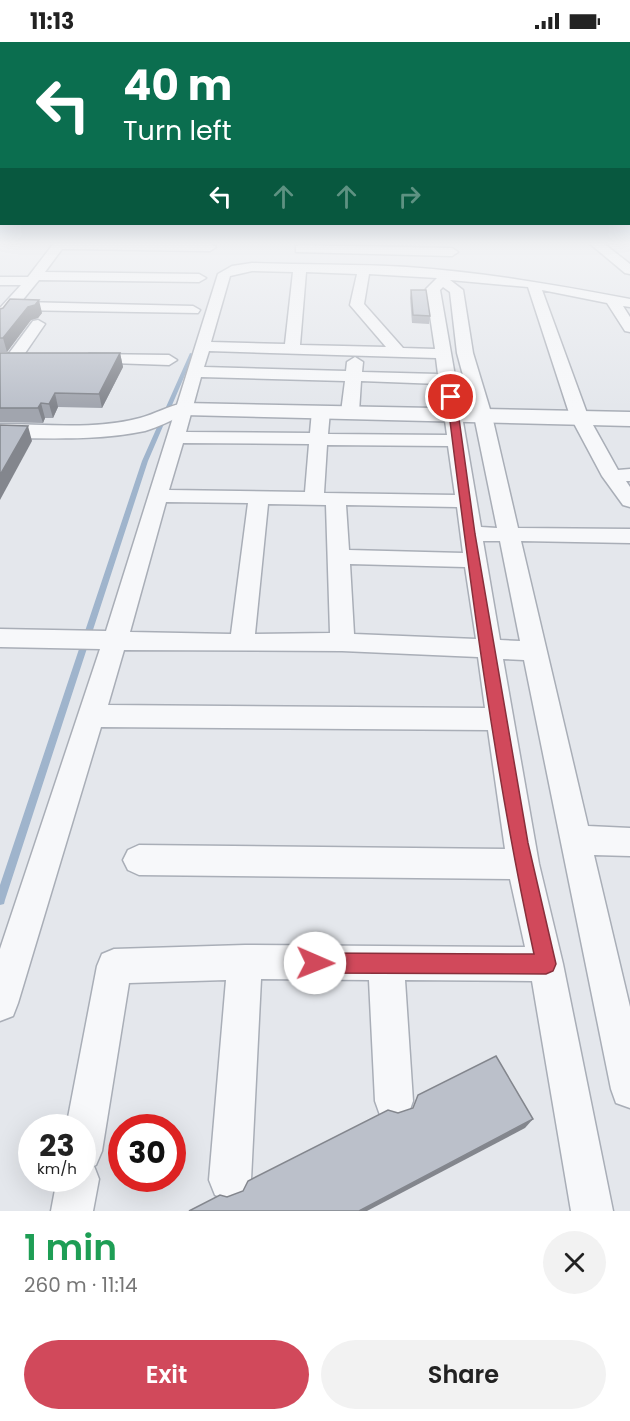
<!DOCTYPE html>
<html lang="en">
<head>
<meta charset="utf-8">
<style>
  :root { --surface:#fff; --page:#f2f2f2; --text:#222; --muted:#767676; --accent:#d1495b }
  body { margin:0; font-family:Poppins,sans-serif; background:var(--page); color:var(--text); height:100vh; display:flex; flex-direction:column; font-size:22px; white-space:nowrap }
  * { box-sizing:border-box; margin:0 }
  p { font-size:20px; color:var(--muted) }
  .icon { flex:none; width:33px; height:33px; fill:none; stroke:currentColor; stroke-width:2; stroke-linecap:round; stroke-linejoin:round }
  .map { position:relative; height:1169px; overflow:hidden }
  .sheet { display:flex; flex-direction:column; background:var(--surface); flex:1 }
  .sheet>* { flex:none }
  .banner { position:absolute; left:0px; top:0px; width:630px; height:183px; box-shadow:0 6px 24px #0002; background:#0b6e4f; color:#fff; overflow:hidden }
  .speed { position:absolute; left:18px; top:1072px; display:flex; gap:12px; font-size:30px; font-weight:700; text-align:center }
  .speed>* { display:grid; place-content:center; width:78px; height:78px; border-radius:50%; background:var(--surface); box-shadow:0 6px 24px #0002; line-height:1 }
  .speed small { font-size:15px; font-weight:400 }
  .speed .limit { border:9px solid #d22; background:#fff; color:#111 }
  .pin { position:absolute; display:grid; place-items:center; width:51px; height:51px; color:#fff; margin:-26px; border:3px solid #fff; border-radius:50%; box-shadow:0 2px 6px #0007 }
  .me { position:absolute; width:66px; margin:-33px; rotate:91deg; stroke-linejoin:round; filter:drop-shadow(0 0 4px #0008) }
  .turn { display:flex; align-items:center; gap:21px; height:126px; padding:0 24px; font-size:27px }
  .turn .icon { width:78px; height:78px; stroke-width:2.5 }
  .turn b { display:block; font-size:42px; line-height:51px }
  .lanes { display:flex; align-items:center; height:57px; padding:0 24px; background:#0003; justify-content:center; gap:30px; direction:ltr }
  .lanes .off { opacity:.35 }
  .round { display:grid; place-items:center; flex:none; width:63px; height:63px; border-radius:32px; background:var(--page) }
  .head { display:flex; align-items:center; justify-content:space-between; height:102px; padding:0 24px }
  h1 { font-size:36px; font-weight:600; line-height:45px; color:#1e9e55 }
  .action { display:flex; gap:12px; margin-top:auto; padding:12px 24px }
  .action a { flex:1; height:69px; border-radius:36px; background:var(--accent); color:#fff; font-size:24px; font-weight:600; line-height:69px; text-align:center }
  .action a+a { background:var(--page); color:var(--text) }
  .status { display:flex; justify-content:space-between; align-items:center; height:42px; padding:0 30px; background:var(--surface); direction:ltr }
  .status svg { height:16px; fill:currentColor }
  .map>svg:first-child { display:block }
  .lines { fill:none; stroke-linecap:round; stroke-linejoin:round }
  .stream { fill:#9fb4cc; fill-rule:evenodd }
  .minor-casing { stroke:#a9aeb7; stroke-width:3 }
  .tertiary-casing { stroke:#a9aeb7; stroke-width:3 }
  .minor { fill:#f7f8fa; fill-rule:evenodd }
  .tertiary { fill:#f7f8fa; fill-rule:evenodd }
  .wall { fill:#a1a5ae }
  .shaded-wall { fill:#83868d }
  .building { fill:#bbc0ca; stroke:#83868d; stroke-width:1.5 }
  .route { fill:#d1495b; stroke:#882f3b; stroke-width:1.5 }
</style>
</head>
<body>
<div class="status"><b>11:13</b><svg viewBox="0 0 49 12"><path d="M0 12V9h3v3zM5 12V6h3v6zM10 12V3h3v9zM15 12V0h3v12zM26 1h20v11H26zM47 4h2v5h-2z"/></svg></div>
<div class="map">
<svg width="630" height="1169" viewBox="0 0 630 1169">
  <rect width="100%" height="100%" fill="#e4e7ec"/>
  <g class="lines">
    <path class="stream" d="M 190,311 L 194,312 L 148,419 L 5,858 L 4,862 L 0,863 L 0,843 L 142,419 Z"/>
    <defs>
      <g id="minor">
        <path d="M 54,201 L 210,201 L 216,205 L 210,209 L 62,207 L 45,230 L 199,232 L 206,236 L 199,240 L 39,238 L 21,260 L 193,264 L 200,268 L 198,271 L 14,268 L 5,278 L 0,279 L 0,266 L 21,243 L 0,243 L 0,235 L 28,235 Z"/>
        <path d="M 589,201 L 603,201 L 630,222 L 630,232 L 625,231 Z"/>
        <path d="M 300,203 L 452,206 L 458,210 L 452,214 L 296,210 L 296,204 Z"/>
        <path d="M 252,221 C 304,223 356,222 407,225 C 482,230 556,243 630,257 L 630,265 L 623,264 L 630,275 L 630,290 L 625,289 L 607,261 L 542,248 L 588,374 L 618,428 L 630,427 L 630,439 L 626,439 L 630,445 L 630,465 L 623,463 L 602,434 L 570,374 L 528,245 L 450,238 L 463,248 L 473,311 L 492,374 L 518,486 L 630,487 L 630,501 L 521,499 L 588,784 L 630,786 L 630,814 L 594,813 L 630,965 L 630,1066 L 616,1061 L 611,1047 L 524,618 L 503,617 L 539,822 L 563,922 L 613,1169 L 571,1169 L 532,939 L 405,938 L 413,1059 L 408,1073 L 394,1078 L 380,1073 L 375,1059 L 369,938 L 261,937 L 251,1138 L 245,1153 L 230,1159 L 215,1153 L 209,1138 L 226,938 L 129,941 L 102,1109 L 96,1123 L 94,1124 L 99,1137 L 93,1169 L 51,1169 L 57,1137 L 82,1137 L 82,1086 L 66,1086 L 97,924 L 102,912 L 114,907 L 245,903 L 525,905 L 510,837 L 139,833 L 128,828 L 123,818 L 128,808 L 139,803 L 505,807 L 488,688 L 101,685 L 18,961 L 13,974 L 0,979 L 0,907 L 100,607 L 0,605 L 0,587 L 106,589 L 218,232 L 232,224 ZM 252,229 L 293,230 L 285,302 L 211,300 L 230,234 ZM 306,230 L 357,232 L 350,263 L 386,305 L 300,303 ZM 369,232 L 437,236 L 426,247 L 435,307 L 403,306 L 364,262 ZM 443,245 L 450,250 L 457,311 L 474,374 L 497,486 L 481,485 L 456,339 L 457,337 L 455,334 L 440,248 ZM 209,309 L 436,316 L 438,332 L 362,330 L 363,320 L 355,315 L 347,320 L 346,329 L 204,325 ZM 201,335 L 345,339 L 341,370 L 344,374 L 356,374 L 359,370 L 361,339 L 440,342 L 447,393 L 328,392 L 330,369 L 327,365 L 315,365 L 312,369 L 310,391 L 186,390 ZM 183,401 L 309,402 L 305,450 L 169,448 ZM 327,403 L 448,404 L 455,453 L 324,451 ZM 166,460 L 248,461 L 231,592 L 130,590 ZM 268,462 L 326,463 L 330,591 L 255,592 ZM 346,463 L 457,465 L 463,511 L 349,508 ZM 483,499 L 500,499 L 520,599 L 500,598 ZM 350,522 L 465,525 L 476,597 L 354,592 ZM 124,608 L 342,609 L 478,615 L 485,666 L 108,663 Z"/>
        <path d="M 38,278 L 45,282 L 19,320 L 7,320 L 5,317 L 7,314 L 33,279 Z"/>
        <path d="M 89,312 L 169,313 L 177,318 L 169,323 L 83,320 L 81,317 Z"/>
      </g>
      <path id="tertiary" d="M 184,361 L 630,370 L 630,384 L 184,373 C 171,378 159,385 145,389 C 98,399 48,396 0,396 L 0,382 C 45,382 96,388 140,376 C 155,372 168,364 184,361 Z"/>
    </defs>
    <use href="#minor" class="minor-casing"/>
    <use href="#tertiary" class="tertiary-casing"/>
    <use href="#minor" class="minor"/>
    <use href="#tertiary" class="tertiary"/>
  </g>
  <g class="wall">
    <path d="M 411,248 L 430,274 L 429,282 L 412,281 L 410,256 Z"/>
    <path d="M 0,267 L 42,271 L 38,276 L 31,278 L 7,310 L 0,310 Z"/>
    <path d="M 0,311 L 120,311 L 123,325 L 102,366 L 58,365 L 53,376 L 45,376 L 43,381 L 0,380 Z"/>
  </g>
  <g class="shaded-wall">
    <path d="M 39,258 L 42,271 L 38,276 L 31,278 L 7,310 L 3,296 L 28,265 Z"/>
    <path d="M 120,311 L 123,325 L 102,366 L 99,352 Z"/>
    <path d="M 55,351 L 58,365 L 53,376 L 49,362 Z"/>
    <path d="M 41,361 L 45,376 L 43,381 L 38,366 Z"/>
    <path d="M 28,384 L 32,399 L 0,458 L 0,433 Z"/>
    <path d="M 533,1077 L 525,1086 L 367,1169 L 359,1169 Z"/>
  </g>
  <g class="building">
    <path d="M 411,248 L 426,248 L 430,274 L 413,273 Z"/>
    <path d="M 10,257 L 39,258 L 35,263 L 28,265 L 3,296 L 0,296 L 0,267 L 3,266 Z"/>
    <path d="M 0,311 L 120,311 L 99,352 L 55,351 L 49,362 L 41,361 L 38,366 L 0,366 Z"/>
    <path d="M 0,383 L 28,384 L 0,433 Z"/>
    <path d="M 496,1014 L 533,1077 L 359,1169 L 189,1169 L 220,1153 L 227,1155 L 243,1149 L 248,1139 L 388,1068 L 398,1071 L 413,1066 L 418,1053 Z"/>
  </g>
  <linearGradient id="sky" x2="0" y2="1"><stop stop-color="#8bb4dd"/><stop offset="0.55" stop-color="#f3f4f6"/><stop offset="1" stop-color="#f3f4f6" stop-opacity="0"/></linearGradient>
  <rect width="630" height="365" fill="url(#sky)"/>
  <path class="route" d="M 451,352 L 456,355 L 475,492 L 528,801 L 556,922 L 553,929 L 546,932 L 315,931 L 308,928 L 306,921 L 308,914 L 315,911 L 534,912 C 494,728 470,541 447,355 Z"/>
</svg>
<div class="speed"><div>23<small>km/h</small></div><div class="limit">30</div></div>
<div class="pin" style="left:451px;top:355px;background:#d93025"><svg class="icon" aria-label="arrive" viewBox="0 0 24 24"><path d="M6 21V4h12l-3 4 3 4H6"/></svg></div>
<svg class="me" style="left:315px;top:921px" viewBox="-20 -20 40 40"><circle r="19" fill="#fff"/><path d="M0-13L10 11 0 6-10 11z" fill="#d1495b"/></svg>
<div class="banner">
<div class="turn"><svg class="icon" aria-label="left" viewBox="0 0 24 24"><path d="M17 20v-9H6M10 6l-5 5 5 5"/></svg><div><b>40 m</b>Turn left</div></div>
<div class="lanes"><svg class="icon" aria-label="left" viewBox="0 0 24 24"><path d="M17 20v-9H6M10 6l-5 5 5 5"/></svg><svg class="icon off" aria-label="ahead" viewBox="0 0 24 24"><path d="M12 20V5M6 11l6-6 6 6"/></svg><svg class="icon off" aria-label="ahead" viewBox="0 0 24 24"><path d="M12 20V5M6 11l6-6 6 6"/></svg><svg class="icon off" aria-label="right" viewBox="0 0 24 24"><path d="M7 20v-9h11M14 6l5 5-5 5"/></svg></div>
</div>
</div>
<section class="sheet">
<div class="head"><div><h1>1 min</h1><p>260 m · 11:14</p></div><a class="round"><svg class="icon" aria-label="close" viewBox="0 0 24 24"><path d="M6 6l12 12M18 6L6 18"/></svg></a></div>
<div class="action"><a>Exit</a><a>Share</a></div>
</section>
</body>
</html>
